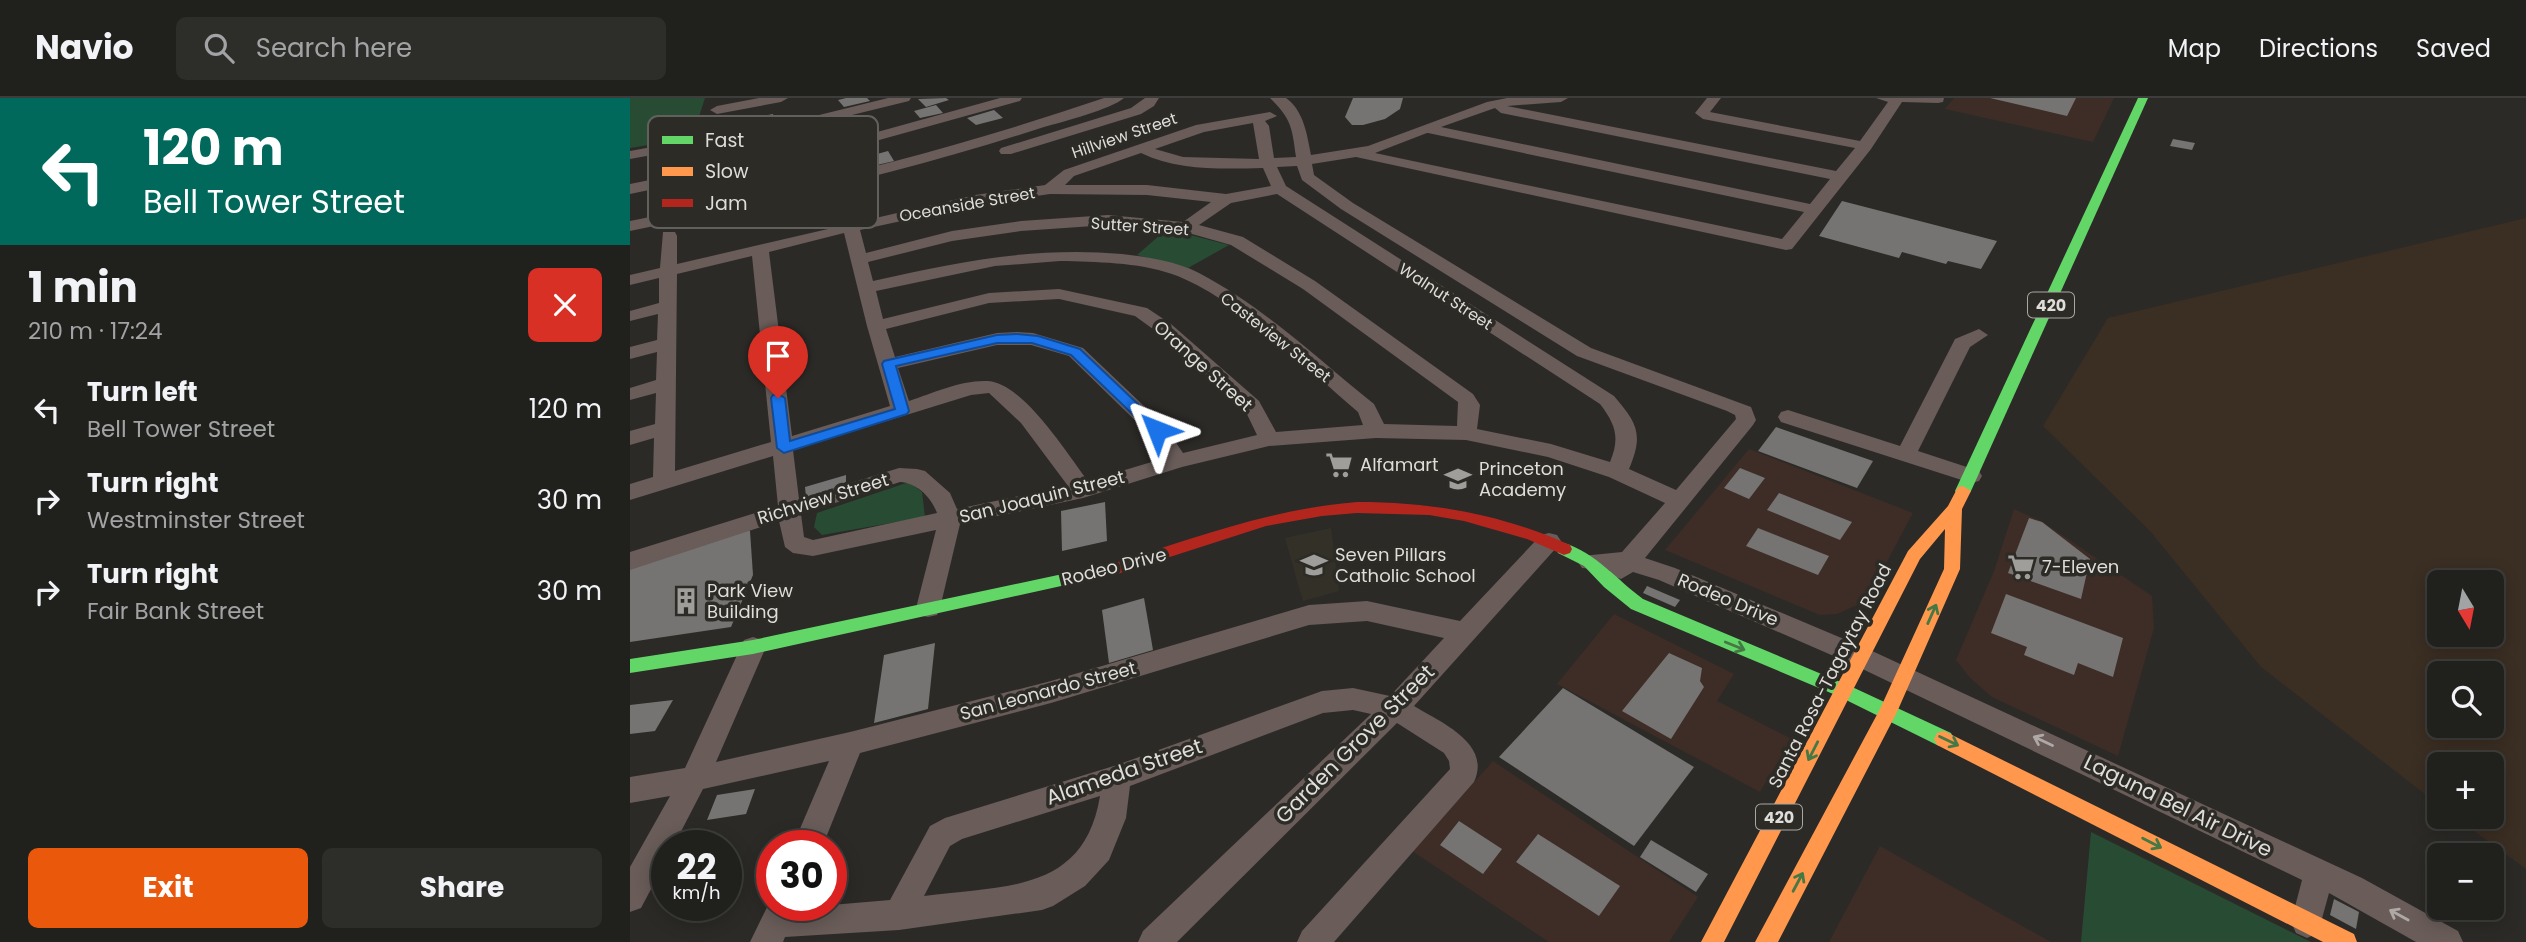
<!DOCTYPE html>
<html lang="en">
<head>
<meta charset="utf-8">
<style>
  :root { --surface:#20201d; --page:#2d2d2a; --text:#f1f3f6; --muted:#a2a3a4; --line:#3d3e3b; --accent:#ea580c }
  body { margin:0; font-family:Poppins,sans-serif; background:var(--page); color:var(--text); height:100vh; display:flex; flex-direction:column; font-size:26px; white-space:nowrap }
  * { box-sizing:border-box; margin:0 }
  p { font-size:23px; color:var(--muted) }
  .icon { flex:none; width:38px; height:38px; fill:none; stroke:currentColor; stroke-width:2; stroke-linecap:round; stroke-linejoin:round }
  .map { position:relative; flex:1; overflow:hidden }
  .sheet { display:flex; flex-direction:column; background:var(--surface); width:630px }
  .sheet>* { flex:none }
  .hud { background:#00695c; color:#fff; overflow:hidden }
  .needle { width:46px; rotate:170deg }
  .tools { position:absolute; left:1797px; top:472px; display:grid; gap:14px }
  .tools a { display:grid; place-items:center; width:77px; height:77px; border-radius:10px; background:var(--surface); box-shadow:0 4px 18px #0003,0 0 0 2px var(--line); font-size:35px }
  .speed { position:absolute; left:21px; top:732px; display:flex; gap:14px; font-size:35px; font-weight:700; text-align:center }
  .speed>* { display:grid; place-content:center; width:91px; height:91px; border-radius:50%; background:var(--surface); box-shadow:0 4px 18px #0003,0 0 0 2px var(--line); line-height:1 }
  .speed small { font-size:18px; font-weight:400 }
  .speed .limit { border:10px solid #d22; background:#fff; color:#111 }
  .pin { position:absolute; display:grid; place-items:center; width:60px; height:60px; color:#fff; margin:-72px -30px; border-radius:50% 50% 50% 0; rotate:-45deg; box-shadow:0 0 7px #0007 }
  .pin .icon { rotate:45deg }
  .me { position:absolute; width:77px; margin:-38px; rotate:315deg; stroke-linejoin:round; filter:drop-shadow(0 0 5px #0008) }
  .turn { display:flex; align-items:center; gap:24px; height:147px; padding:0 28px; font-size:32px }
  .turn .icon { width:91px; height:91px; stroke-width:2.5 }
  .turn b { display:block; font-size:49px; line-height:60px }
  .round { display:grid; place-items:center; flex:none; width:74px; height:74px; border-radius:10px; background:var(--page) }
  .summary { display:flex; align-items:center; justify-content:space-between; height:119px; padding:0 28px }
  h1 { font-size:42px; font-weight:700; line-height:52px }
  .action { display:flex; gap:14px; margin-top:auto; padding:14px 28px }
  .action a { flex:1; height:80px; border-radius:10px; background:var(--accent); color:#fff; font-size:28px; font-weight:700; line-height:80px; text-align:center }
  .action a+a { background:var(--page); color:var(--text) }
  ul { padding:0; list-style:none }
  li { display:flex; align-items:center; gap:21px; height:91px; padding:0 28px }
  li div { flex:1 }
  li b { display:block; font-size:26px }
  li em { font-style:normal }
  header { display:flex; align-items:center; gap:42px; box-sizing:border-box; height:98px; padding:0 35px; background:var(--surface); border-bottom:2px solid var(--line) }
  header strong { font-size:33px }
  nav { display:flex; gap:38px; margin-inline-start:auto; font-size:24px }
  .search { width:490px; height:63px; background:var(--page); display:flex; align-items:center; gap:18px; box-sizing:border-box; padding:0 24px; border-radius:10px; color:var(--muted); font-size:26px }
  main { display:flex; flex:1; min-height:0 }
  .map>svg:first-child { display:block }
  .commercial { fill:#3d2d26 }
  .industrial { fill:#3b2e23; fill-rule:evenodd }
  .built { fill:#333127 }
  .green { fill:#284b33 }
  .building { fill:#757473 }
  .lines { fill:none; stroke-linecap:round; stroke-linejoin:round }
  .street { fill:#695c59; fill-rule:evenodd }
  .fast { fill:#63d668; fill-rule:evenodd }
  .slow { fill:#ff974d; fill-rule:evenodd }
  .jam { fill:#b3261e; fill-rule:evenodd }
  .oneway { stroke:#457844 }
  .oneway2 { stroke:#afa9a6 }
  .route { fill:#1a73e8; stroke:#114b97; stroke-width:2 }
  .labels { text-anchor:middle; stroke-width:7; stroke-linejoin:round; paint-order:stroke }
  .far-street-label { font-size:16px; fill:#deddda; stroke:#2c2b26 }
  .shield { fill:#2c2b26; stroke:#a9a8a4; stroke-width:2 }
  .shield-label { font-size:16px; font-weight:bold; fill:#deddda }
  .street-label { font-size:18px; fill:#deddda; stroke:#2c2b26 }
  .poi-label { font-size:18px; fill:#deddda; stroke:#2c2b26; text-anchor:start }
  .near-street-label { font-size:21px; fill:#deddda; stroke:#2c2b26 }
  .key { fill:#2c2b26; stroke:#61605c; stroke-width:2 }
  .key-label { font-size:19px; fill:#deddda }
</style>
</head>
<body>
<header>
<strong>Navio</strong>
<div class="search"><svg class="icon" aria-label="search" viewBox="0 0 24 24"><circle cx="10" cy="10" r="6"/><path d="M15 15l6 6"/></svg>Search here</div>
<nav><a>Map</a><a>Directions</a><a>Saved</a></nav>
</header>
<main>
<section class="sheet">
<div class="hud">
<div class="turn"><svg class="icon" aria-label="left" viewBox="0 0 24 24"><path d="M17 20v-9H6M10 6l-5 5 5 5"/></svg><div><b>120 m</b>Bell Tower Street</div></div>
</div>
<div class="summary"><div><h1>1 min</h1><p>210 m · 17:24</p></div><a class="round" style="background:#d93025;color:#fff"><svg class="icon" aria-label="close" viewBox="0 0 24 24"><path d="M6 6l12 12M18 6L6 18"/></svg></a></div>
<ul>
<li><svg class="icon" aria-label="left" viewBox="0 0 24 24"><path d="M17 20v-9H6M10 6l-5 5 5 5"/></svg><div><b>Turn left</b><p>Bell Tower Street</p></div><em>120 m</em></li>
<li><svg class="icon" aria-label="right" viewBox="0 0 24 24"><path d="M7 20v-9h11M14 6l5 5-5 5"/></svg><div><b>Turn right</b><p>Westminster Street</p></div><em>30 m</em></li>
<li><svg class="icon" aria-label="right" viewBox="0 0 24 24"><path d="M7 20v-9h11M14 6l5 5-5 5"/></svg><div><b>Turn right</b><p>Fair Bank Street</p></div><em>30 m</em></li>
</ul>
<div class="action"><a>Exit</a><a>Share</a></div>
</section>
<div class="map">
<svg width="1896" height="844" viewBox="0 0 1896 844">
  <rect width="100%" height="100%" fill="#2b2a27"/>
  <g class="commercial">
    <path d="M 1324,0 L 1484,0 L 1463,44 L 1315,11 Z"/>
    <path d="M 1119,351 L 1283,415 L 1236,503 L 1207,516 L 1190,517 L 1035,452 Z"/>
    <path d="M 1384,411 L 1413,424 L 1522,498 L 1524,530 L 1488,658 L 1362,599 L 1340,580 L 1326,562 L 1364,473 Z"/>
    <path d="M 984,516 L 1104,576 L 1087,603 L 1162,641 L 1130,694 L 927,586 Z"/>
    <path d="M 863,663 L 1068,799 L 1039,844 L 919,844 L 782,753 Z"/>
    <path d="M 1250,748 L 1421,844 L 1199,844 Z"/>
  </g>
  <path class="industrial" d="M 1896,120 L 1896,771 L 1825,719 L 1862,719 L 1862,667 L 1810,667 L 1809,707 L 1631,569 L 1520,433 L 1413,328 L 1478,220 ZM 1810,485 L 1862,485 L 1862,537 L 1810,537 ZM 1810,576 L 1862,576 L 1862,628 L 1810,628 Z"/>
  <path class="built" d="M 701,430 L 709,493 L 673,503 L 655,440 Z"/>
  <g class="green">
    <path d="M 0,0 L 75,0 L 62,40 L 0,50 Z"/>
    <path d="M 537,131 L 599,147 L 558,170 L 507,157 Z"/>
    <path d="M 279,384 L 292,394 L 295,419 L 192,437 L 184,429 L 187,415 Z"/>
    <path d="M 1461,734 L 1681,844 L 1451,844 Z"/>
  </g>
  <g class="building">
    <path d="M 216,0 L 237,0 L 240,3 L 214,9 L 208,2 Z"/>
    <path d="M 316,0 L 319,2 L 296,9 L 288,1 Z"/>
    <path d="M 723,0 L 773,0 L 770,11 L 755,21 L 733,27 L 722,27 L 715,19 Z"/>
    <path d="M 1360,0 L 1446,0 L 1437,18 Z"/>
    <path d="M 306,7 L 313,15 L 290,20 L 284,13 Z"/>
    <path d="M 364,12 L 373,20 L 346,27 L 337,20 Z"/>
    <path d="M 143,16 L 144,25 L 105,33 L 104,24 Z"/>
    <path d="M 1543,41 L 1565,45 L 1562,52 L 1540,48 Z"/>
    <path d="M 258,53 L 264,63 L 234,70 L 229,61 Z"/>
    <path d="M 1212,103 L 1367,143 L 1351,171 L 1318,163 L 1316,166 L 1272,154 L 1269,160 L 1189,138 Z"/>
    <path d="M 1146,329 L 1243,363 L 1227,390 L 1128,353 Z"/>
    <path d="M 1110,370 L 1135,380 L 1119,401 L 1094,390 Z"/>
    <path d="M 216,377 L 216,386 L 176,399 L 175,389 Z"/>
    <path d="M 1149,395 L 1222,424 L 1210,442 L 1137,412 Z"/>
    <path d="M 475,404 L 477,443 L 432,453 L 431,413 Z"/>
    <path d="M 1399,420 L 1412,424 L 1460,461 L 1451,501 L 1378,475 Z"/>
    <path d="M 1128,430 L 1199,458 L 1188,477 L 1116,448 Z"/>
    <path d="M 112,432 L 120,433 L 123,477 L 101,529 L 0,544 L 0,469 Z"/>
    <path d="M 1017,488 L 1050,502 L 1045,509 L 1013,495 Z"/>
    <path d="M 1376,496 L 1493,540 L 1483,579 L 1448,565 L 1444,577 L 1394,557 L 1397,549 L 1361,535 Z"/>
    <path d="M 514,500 L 523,552 L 479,565 L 472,512 Z"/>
    <path d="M 305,545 L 298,611 L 244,625 L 254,557 Z"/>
    <path d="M 1039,555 L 1072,570 L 1070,583 L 1074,589 L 1041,641 L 992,613 Z"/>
    <path d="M 933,590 L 1064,669 L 1004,748 L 869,659 Z"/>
    <path d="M 43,602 L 25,633 L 0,636 L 0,607 Z"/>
    <path d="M 125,691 L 116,716 L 77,722 L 87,697 Z"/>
    <path d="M 829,723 L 872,751 L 853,776 L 810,747 Z"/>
    <path d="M 908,736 L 990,788 L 969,818 L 886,764 Z"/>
    <path d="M 1021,742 L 1078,776 L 1066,794 L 1010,759 Z"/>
    <path d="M 1704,801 L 1729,814 L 1726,831 L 1700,817 Z"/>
  </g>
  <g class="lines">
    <g class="street">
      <path d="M 129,0 L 158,0 L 151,4 L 87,16 L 80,12 L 87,8 Z"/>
      <path d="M 258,0 L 281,0 L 279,3 L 169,30 L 0,61 L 0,53 L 169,22 Z"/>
      <path d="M 370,0 L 392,0 L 390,3 L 224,49 L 0,96 L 0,86 L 222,41 Z"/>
      <path d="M 474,0 L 494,0 C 482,11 432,24 414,29 C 278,73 140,105 0,133 L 0,123 C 161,92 319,53 474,0 Z"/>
      <path d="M 515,0 L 529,0 L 524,8 L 511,16 L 381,56 L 371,56 L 369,53 L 371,50 L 501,10 Z"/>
      <path d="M 640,0 L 656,0 C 674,13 677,37 681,57 L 738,48 L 857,4 L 877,0 L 938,0 L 931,4 L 877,8 L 1206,73 L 1225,50 L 1073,21 L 1065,15 L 1077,0 L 1091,0 L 1080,14 L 1230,43 L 1258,4 L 1246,0 L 1314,0 L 1313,4 L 1308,5 L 1272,4 L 1241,51 L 1162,151 L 1156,152 L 726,59 L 682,66 L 684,77 L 723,105 L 961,250 L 1121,309 L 1126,322 L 1123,327 L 1015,460 L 1045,470 L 1240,552 L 1732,780 L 1828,833 L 1833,844 L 1786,844 L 1699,795 L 1688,835 L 1677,840 L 1666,835 L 1661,824 L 1672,782 L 1222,566 L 1029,482 L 1003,474 L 991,481 L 983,478 L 979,472 L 952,470 L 948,464 L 952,458 L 992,454 L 1035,405 L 979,379 L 918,359 L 836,342 L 746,340 L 639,348 L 552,369 L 453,400 L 330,426 L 310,510 L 307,517 L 298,519 L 289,517 L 286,510 L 306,432 L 183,458 L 163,455 L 155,449 L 149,423 L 0,472 L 0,454 L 148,408 L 143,358 L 0,402 L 0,386 L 23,379 L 24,340 L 0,347 L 0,333 L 25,326 L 26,295 L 0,302 L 0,290 L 26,282 L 27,254 L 0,261 L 0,249 L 27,242 L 28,216 L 0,223 L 0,213 L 29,205 L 29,180 L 0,187 L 0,177 L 30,170 L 33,134 L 45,134 L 47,138 L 47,166 L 345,97 L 415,87 L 434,72 L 566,27 L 640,14 L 647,18 L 635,23 L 639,28 L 644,60 L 666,59 C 662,28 661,21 640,0 ZM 865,10 L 871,15 L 1200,81 L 1180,106 L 811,29 ZM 623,25 L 629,61 L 553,59 L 525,51 L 574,34 ZM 797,35 L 798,35 L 1174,114 L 1152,141 L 745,55 ZM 511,55 C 548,73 593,71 633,70 L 641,88 L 596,96 L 517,87 L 435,87 L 444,78 ZM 667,68 L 672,82 L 711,111 L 947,258 L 1097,313 L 1105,317 L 1106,321 L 1046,392 L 999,371 C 1014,336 1007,325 984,298 L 656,88 L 647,69 ZM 420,96 L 517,97 L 581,104 L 553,124 L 478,117 L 391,123 L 322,133 L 236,155 L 230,132 L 345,107 ZM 647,96 L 970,306 C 986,327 990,340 980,364 L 921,346 L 847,331 L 850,307 L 843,296 L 685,183 L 613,139 L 569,127 L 601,105 ZM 478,127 L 555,134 L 601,147 L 673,191 L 828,304 L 827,328 L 754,326 L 744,306 C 688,261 634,209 569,175 C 546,163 518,159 492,156 C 406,148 326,164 243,183 L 238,164 L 322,143 L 391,133 ZM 214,135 L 237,228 L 260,308 L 162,338 L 139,154 ZM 122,158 L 141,344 L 45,373 L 47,176 ZM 430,163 C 466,164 507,164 542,176 C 606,199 676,270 728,314 L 733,327 L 646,334 L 629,303 L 541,226 L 517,210 L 429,191 L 359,195 L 253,221 L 246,193 L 365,168 ZM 429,201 L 505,218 L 527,234 L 614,310 L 627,337 L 553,355 L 534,327 L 453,250 L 403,235 L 387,234 L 367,235 L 265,259 L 256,231 L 359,205 ZM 367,247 L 401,247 L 439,258 L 520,337 L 535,360 L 458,383 C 437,356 393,284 357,283 C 331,282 303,295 279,303 L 268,270 ZM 359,295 L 391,325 L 438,388 L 327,411 L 320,395 L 295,373 L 287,371 L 269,370 L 169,401 L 163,352 L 341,297 ZM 270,384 C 287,385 301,399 307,415 L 183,442 L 174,439 L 171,416 Z"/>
      <path d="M 1349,231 L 1358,237 L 1340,249 L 1288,353 L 1349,373 L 1352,378 L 1349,383 L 1341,385 L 1151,324 L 1148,319 L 1151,314 L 1158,312 L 1270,348 L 1323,245 L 1325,241 Z"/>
      <path d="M 919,435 L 927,437 L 931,443 L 927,449 L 784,608 C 810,624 862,645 844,684 L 704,844 L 667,844 L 672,833 L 820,671 L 819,663 L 814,655 L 767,625 L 547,844 L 508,844 L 513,833 L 741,616 L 723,612 L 693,615 L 500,688 L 496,720 L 479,762 L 455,788 L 423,808 L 412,812 L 269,832 L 155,839 L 153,844 L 120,844 L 142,799 L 142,807 L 201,807 L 260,802 L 300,728 L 315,720 L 487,667 L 692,593 L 723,590 L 760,598 L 814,540 L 737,523 L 679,527 L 421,605 L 230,655 L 193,747 L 163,747 L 199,663 L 73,691 L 44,747 L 37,747 L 37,761 L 11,810 L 0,814 L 0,769 L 40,698 L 0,705 L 0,679 L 55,670 L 114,542 L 123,539 L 132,542 L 136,549 L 86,664 L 220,634 L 421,583 L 679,507 L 737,503 L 830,523 L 911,437 ZM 470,698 C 454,796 373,787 294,798 L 320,748 L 332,741 Z"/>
    </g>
    <g class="fast">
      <path d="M 1508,0 L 1518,0 L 1341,393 L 1338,397 L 1328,397 L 1325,393 Z"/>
      <path d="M 934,445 C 966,455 987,482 1013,501 L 1220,588 L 1321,635 L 1324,641 L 1321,647 L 1314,649 L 1307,647 L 1208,598 L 1001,511 L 974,489 L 954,468 L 928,455 L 926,451 L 928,447 Z"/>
      <path d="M 484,465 L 490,467 L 492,471 L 490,475 L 123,556 L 0,575 L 0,561 L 123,542 Z"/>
    </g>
    <g class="slow">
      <path d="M 1333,388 L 1341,393 L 1332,411 L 1330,471 L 1267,614 L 1148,844 L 1125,844 L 1250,611 L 1314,471 L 1315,431 L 1290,461 L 1094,844 L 1071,844 L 1278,453 L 1318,408 L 1328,389 Z"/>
      <path d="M 1314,633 L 1724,836 L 1727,844 L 1693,844 L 1307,647 L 1304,641 L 1307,635 Z"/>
    </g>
    <path class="jam" d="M 727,404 C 802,404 871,416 940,447 L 942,451 L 940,455 L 934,457 L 897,441 L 834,423 L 799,417 L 727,415 L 692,418 L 636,428 L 484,477 L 478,475 L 476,471 L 478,467 C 562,441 639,411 727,404 Z"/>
  </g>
  <defs><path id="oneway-shaft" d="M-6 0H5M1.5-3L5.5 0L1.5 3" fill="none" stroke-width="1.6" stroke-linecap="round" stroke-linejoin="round" transform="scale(1.75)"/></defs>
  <g class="oneway">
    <use href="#oneway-shaft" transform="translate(1302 516) rotate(-66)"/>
    <use href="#oneway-shaft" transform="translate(1105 548) rotate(22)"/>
    <use href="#oneway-shaft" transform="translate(1319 643) rotate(26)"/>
    <use href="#oneway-shaft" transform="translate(1183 653) rotate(117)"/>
    <use href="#oneway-shaft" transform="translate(1522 745) rotate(27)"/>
    <use href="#oneway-shaft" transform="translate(1168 784) rotate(-62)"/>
  </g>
  <g class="oneway2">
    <use href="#oneway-shaft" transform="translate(1413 643) rotate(-155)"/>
    <use href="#oneway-shaft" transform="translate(1769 817) rotate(-151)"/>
  </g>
  <path class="route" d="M 387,236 L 408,238 L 450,251 L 532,329 L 534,332 L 532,335 L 522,335 L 441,257 L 402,245 L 367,245 L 266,268 L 279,313 L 277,316 L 154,355 L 147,350 L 141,300 L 143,297 L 148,296 L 155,300 L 160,343 L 265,311 L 252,266 L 254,263 L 367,237 Z"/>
  <defs>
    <symbol id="supermarket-bare" viewBox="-9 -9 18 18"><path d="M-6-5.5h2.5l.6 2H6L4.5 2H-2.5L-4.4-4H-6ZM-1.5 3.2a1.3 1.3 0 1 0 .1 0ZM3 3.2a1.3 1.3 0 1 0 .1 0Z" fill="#9f9e9b" stroke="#2c2b26" stroke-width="2.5" paint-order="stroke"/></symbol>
    <symbol id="school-bare" viewBox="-9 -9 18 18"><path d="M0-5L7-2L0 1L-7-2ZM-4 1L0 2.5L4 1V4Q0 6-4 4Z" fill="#9f9e9b" stroke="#2c2b26" stroke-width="2.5" paint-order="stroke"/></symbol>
    <symbol id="building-bare" viewBox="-9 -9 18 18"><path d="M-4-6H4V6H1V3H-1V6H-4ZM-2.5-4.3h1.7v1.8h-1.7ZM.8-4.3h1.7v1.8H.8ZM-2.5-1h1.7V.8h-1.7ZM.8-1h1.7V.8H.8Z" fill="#9f9e9b" stroke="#2c2b26" stroke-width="2.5" paint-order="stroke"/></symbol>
  </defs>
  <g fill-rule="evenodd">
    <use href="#supermarket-bare" x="690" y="348" width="38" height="38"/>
    <use href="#school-bare" x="809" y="362" width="38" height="38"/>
    <use href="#school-bare" x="665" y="448" width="38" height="38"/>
    <use href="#supermarket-bare" x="1372" y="450" width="38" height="38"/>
    <use href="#building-bare" x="37" y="484" width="38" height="38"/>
  </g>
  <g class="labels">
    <g class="far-street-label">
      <text transform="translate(494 37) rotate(-19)" y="6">Hillview Street</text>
      <text transform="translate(337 106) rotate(-10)" y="6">Oceanside Street</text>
      <text transform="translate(510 128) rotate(4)" y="6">Sutter Street</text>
      <text transform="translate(816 198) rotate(33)" y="6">Walnut Street</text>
      <text transform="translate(646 239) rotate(38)" y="6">Casteview Street</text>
    </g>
    <g class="shield">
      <rect x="1398" y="194.5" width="46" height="25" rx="5"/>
      <rect x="1126" y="706.5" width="46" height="25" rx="5"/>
    </g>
    <g class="shield-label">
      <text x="1421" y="213">420</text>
      <text x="1149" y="725">420</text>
    </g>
    <g class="street-label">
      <text transform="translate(573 268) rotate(42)" y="6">Orange Street</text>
      <text transform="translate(412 399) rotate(-14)" y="6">San Joaquin Street</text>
      <text transform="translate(193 401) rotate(-17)" y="6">Richview Street</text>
      <text transform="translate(484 469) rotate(-14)" y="6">Rodeo Drive</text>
      <text transform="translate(1098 502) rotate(23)" y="6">Rodeo Drive</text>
      <text transform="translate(1200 578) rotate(-63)" y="6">Santa Rosa-Tagaytay Road</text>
      <text transform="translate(418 593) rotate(-15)" y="6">San Leonardo Street</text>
    </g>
    <g class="poi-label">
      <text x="730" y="373">Alfamart</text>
      <text x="849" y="377">Princeton<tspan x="849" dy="21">Academy</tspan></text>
      <text x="705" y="463">Seven Pillars<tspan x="705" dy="21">Catholic School</tspan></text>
      <text x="1412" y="475">7-Eleven</text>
      <text x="77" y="499">Park View<tspan x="77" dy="21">Building</tspan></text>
    </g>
    <g class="near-street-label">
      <text transform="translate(725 646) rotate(-45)" y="7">Garden Grove Street</text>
      <text transform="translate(494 674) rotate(-19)" y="7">Alameda Street</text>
      <text transform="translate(1548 708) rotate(26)" y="7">Laguna Bel Air Drive</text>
    </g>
  </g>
  <rect x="18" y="18" width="230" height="112" rx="10" class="key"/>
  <rect x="32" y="38" width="31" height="8" fill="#63d668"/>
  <rect x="32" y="69" width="31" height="9" fill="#ff974d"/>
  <rect x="32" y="101" width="31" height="8" fill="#b3261e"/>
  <g class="key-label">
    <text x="75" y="49">Fast</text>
    <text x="75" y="80">Slow</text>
    <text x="75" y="112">Jam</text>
  </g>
</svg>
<div class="tools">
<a><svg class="needle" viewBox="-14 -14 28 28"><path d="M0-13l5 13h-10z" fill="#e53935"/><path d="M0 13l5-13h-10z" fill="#a2a3a4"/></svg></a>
<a><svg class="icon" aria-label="search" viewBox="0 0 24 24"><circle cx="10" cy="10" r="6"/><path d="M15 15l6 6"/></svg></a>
<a>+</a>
<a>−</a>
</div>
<div class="speed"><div>22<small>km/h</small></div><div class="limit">30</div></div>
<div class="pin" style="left:148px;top:300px;background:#d93025"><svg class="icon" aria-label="arrive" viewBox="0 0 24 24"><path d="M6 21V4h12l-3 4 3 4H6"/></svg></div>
<svg class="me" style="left:527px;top:332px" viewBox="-20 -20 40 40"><path d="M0-17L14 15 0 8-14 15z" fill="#1a73e8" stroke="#fff" stroke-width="4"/></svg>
</div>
</main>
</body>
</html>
